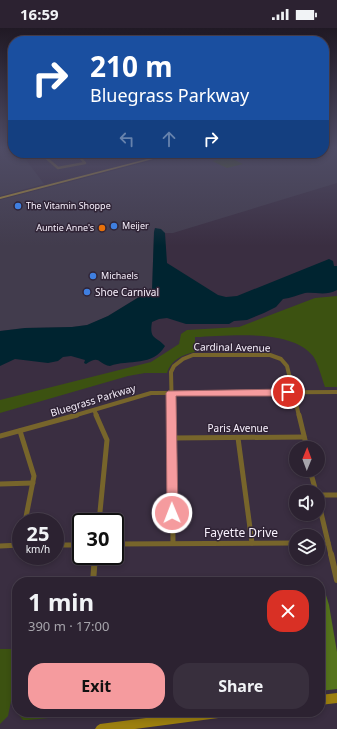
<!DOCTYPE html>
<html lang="en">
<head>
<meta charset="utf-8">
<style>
  :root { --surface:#2c2231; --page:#382f3d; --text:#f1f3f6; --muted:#a6a4ab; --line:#483f4d; --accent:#f59b9e }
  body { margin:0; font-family:"Noto Sans",sans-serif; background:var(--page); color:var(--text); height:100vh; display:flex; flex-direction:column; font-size:15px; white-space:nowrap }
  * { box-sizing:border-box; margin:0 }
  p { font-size:13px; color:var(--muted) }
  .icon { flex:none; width:22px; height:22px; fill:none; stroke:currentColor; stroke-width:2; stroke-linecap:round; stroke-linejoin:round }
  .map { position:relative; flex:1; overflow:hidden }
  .side { position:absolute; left:12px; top:549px; width:313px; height:140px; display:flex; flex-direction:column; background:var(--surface); border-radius:16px; box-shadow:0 2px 6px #0003,0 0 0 1px var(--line) }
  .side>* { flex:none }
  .top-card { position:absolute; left:8px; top:8px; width:321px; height:122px; border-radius:16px; box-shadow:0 2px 6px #0003,0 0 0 1px var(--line); background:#1a4fa0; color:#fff; overflow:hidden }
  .needle { width:26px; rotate:1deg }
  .tools { position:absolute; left:289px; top:413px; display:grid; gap:8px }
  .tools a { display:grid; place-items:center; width:36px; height:36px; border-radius:50%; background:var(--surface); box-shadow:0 2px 6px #0003,0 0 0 1px var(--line); font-size:20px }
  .speed { position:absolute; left:12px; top:485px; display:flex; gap:8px; font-size:20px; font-weight:700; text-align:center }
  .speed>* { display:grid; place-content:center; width:52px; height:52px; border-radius:50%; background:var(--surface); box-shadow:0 2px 6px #0003,0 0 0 1px var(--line); line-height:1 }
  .speed small { font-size:10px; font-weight:400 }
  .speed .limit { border:2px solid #111; border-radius:6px; background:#fff; color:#111 }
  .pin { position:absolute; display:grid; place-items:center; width:34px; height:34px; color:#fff; margin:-17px; border:2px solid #fff; border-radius:50%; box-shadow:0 1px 4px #0007 }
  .me { position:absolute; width:44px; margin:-22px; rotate:359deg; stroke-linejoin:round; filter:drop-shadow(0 0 3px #0008) }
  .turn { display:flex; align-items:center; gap:14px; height:84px; padding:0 16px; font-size:18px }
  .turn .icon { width:52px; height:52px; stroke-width:2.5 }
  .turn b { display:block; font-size:28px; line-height:34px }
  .lanes { display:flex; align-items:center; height:38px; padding:0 16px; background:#0003; justify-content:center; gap:20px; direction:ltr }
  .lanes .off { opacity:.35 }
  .round { display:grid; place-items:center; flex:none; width:42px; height:42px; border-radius:16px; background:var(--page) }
  .headline { display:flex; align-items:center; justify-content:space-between; height:68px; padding:0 16px }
  h1 { font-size:24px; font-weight:700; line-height:30px }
  .cta { display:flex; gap:8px; margin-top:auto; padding:8px 16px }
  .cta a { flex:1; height:46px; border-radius:16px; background:var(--accent); color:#111; font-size:16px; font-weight:700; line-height:46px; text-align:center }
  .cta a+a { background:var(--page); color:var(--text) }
  .status { display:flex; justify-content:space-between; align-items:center; height:28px; padding:0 20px; background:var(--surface); direction:ltr }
  .status svg { height:11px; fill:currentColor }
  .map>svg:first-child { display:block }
  .commercial { fill:#423c4d }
  .green { fill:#3c5211 }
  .forest { fill:#56741d }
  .water { fill:#002430 }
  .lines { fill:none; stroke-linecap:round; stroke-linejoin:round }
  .street-far3 { stroke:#77652b; stroke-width:2.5 }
  .street-far2 { stroke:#77652b; stroke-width:4 }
  .street-far1 { stroke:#77652b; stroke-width:5 }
  .street { stroke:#77652b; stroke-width:6 }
  .secondary { fill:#9c7f0f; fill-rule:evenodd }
  .primary { fill:#b29531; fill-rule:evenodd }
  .route { fill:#f59b9e; stroke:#9f6567 }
  .shop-dot { fill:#3f7fe0; stroke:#302436; stroke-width:1.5 }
  .food-dot { fill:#e8710a; stroke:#302436; stroke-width:1.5 }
  .labels { text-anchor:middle; stroke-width:3; stroke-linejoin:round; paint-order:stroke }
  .far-poi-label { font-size:9px; fill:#f8f1fd; stroke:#302436; text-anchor:start }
  .poi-label { font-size:10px; fill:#f8f1fd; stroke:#302436; text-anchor:start }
  .street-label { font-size:10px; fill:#f8f1fd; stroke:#302436 }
  .near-street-label { font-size:12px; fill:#f8f1fd; stroke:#302436 }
</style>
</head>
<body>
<div class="status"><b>16:59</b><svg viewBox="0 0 49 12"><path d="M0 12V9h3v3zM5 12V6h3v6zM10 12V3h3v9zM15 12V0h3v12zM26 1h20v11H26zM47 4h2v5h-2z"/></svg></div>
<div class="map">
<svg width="337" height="701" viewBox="0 0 337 701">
  <rect width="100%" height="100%" fill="#3a2e41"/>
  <g class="commercial">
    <path d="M 0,120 L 13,120 L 13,125 L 21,125 L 44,156 L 0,168 Z"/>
    <path d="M 324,120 L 337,120 L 337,155 L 173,205 L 165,205 L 155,200 L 154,204 L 152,263 L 150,267 L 139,269 L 108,288 L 88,297 L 72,299 L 25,300 L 0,303 L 0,172 L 181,125 L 324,125 Z"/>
  </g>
  <g class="green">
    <path d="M 229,129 L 243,136 L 227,140 L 212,133 Z"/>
    <path d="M 337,268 L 337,359 L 325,359 C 322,351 318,335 313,328 C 291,300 227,308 195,309 L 195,324 C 183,326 170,333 167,345 L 145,345 L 128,348 L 0,385 L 0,372 L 151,334 L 179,316 L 181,306 L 187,302 L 239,299 L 315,270 Z"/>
    <path d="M 0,621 L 17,621 L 17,643 L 8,688 L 0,696 Z"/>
    <path d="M 19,684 L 110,684 L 28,692 L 23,692 L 19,687 Z"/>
  </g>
  <path class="forest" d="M 255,553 L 322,554 L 329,577 L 337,624 L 337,661 L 320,663 L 320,554 L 215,554 Z"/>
  <path class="water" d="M 155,200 L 161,201 L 165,205 L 167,235 L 218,267 L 226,269 L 237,268 L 329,231 L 333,233 L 334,238 L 337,238 L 337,262 C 326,268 316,264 305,265 C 297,267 291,270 283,271 L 276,279 L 264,285 L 247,292 L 234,293 L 229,296 L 186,296 L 167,290 L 159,291 L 152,294 C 149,312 156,308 165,318 C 153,339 129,331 110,338 C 98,336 100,326 86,336 L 84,335 L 85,332 L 71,328 L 63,329 L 58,333 L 48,335 L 15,331 L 0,338 L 0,303 L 25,300 L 72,299 L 87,297 L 108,288 L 139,269 L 150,267 L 152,263 L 154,204 Z"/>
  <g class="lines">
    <g class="street-far3">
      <path d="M 43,125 L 44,128 L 58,140 L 85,135 L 76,125"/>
      <path d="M 117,125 L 119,127"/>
      <path d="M 158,125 L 163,128"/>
    </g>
    <g class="street-far2">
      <path d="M 94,382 L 97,388"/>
      <path d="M 73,388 L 151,365 L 337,364"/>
      <path d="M 172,388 L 171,344 L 174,338 L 183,331 L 193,327 L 270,327 L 281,331 L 287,338 L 299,388"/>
    </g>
    <g class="street-far1">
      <path d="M 96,387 L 107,412 L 99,494"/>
      <path d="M 172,387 L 173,515"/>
      <path d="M 299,387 L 307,420"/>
      <path d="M 20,403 L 34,448 L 25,494"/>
      <path d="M 0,408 L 77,387"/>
      <path d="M 172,410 L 304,409"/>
      <path d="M 238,410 L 252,515"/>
      <path d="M 310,442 L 316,464"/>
      <path d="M 0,456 L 33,455"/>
      <path d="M 318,467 L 337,467"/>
      <path d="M 318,472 L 331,527"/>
      <path d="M 318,515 L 328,515"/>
      <path d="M 115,516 L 296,515"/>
      <path d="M 55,517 L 81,517"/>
      <path d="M 0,518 L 21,517"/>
    </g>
    <g class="street">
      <path d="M 331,526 L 337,552"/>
      <path d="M 93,554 L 95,528"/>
    </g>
    <g class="secondary">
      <path d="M 337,665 L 337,675 L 320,677 L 320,667 Z"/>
      <path d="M 192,684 L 231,684 L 229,687 L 226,689 L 135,701 L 95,701 L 97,698 L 100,696 Z"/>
    </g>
    <path class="primary" d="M 170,125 L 176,125 L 0,171 L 0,169 Z"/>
  </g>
  <linearGradient id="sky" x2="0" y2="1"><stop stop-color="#201924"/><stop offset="0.55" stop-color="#4f4c65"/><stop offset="1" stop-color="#4f4c65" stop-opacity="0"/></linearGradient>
  <rect width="337" height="218" fill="url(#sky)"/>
  <path class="route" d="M 288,361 L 292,364 L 288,368 L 176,368 L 178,485 L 176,488 L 172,490 L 168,488 L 167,485 L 166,365 L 168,363 Z"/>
  <g class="shop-dot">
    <circle cx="18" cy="178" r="4"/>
    <circle cx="114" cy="198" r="4"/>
    <circle cx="93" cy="248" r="4"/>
    <circle cx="87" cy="264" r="4"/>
  </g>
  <circle class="food-dot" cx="102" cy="200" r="4"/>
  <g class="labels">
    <g class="far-poi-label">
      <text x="26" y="181">The Vitamin Shoppe</text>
      <text x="122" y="201">Meijer</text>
      <text x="94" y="203" text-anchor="end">Auntie Anne's</text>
      <text x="101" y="251">Michaels</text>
    </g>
    <g class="poi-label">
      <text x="95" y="268">Shoe Carnival</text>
    </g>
    <g class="street-label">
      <text transform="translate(232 319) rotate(1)" y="4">Cardinal Avenue</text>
      <text transform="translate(93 372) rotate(-17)" y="4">Bluegrass Parkway</text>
      <text x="238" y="404">Paris Avenue</text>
    </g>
    <g class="near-street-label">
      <text x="241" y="509">Fayette Drive</text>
    </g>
  </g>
</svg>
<div class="tools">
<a><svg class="needle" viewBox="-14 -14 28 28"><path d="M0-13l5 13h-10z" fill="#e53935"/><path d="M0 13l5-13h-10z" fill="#a6a4ab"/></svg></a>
<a><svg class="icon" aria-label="sound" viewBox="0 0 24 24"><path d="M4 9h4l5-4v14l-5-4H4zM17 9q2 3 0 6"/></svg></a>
<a><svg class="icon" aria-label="layers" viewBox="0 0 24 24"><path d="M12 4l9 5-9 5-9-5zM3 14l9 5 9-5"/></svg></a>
</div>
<div class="speed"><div>25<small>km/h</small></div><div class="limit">30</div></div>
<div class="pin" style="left:288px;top:364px;background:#d93025"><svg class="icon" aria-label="arrive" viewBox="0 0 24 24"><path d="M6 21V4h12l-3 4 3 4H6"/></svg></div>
<svg class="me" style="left:172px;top:485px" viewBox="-20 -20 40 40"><circle r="17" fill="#f59b9e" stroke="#fff" stroke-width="3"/><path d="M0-11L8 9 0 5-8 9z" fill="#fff"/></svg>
<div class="top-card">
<div class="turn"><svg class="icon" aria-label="right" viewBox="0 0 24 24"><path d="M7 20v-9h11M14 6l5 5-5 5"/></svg><div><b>210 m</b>Bluegrass Parkway</div></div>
<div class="lanes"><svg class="icon off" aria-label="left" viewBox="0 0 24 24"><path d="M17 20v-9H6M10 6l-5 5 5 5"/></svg><svg class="icon off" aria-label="ahead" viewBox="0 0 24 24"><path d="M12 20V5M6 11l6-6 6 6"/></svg><svg class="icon" aria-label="right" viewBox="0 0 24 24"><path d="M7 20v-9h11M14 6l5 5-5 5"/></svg></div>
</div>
<section class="side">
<div class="headline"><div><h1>1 min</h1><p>390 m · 17:00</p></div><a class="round" style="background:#d93025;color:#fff"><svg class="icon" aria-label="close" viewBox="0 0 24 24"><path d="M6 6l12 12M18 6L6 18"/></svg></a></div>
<div class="cta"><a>Exit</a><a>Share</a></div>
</section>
</div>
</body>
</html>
